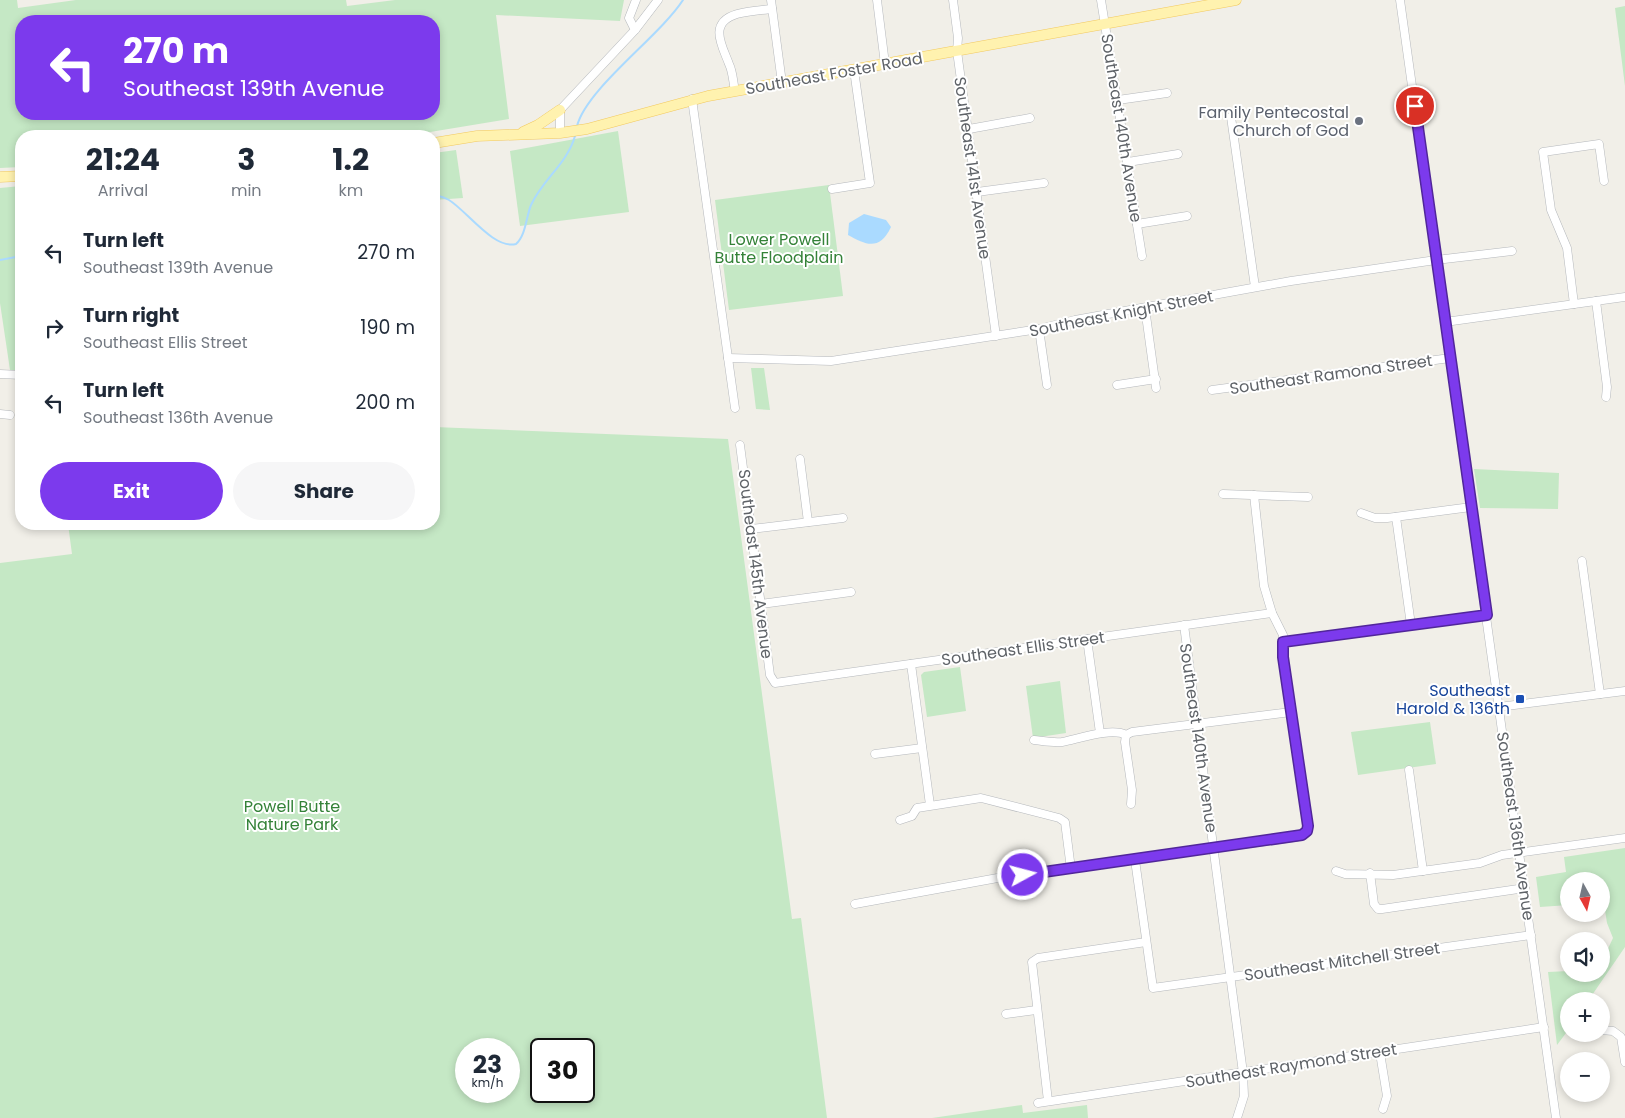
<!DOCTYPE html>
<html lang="en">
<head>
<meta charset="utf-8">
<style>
  :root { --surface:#fff; --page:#f6f6f7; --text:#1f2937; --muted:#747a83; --accent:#7c3aed }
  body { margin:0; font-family:Poppins,sans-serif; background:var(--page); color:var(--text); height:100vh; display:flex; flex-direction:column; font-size:19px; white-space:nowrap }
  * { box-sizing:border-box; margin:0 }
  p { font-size:16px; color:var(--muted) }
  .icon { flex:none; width:28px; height:28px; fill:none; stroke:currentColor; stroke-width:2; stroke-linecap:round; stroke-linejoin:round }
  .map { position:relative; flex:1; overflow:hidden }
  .drawer { position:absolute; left:15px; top:130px; width:425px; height:400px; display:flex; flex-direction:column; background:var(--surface); border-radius:20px; box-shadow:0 2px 8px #0003 }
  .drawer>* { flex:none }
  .guide { position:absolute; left:15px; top:15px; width:425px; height:105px; border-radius:20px; box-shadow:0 2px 8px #0003; background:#7c3aed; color:#fff; overflow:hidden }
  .needle { width:32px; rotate:172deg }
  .fabs { position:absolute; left:1560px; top:872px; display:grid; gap:10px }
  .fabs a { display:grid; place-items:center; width:50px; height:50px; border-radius:50%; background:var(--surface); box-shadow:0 2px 8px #0003; font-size:25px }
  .speed { position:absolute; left:455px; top:1038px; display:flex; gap:10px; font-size:25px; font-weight:700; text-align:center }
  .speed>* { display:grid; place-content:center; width:65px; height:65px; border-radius:50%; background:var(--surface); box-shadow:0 2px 8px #0003; line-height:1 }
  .speed small { font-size:12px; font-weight:400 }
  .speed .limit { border:2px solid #111; border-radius:8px; background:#fff; color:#111 }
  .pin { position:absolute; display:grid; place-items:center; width:42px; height:42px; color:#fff; margin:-21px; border:2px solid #fff; border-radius:50%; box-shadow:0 1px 5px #0007 }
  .me { position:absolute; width:55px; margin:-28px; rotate:83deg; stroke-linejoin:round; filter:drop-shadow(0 0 4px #0008) }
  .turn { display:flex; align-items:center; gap:18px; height:105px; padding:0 25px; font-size:22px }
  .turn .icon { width:65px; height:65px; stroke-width:2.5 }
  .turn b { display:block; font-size:35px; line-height:42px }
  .eta { display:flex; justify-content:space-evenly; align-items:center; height:85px; text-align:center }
  .eta b { font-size:30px; font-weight:700; line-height:35px }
  .button { display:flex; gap:10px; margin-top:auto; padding:10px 25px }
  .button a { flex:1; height:58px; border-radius:30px; background:var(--accent); color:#fff; font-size:20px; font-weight:700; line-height:58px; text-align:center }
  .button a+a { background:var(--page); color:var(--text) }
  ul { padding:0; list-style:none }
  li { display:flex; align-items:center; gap:15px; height:75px; padding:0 25px }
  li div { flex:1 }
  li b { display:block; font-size:19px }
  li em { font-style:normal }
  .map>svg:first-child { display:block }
  .green { fill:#c5e8c5; fill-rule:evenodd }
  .water { fill:#aadaff }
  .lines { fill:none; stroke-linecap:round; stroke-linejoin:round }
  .stream { stroke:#aadaff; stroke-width:2 }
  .minor-casing { stroke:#b5b8bc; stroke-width:9 }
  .major-casing { stroke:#f2c960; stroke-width:11 }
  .minor { stroke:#fff; stroke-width:8 }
  .major { stroke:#fff2af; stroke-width:10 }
  .route-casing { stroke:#51269a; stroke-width:12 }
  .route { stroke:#7c3aed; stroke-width:9 }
  .worship-dot { fill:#6b7280; stroke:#fff; stroke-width:2 }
  .transit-dot { fill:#1a4fb4; stroke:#fff; stroke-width:2 }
  .labels { text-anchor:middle; stroke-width:4; stroke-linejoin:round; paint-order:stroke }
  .street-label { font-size:16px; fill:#5f6368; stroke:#fff }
  .worship-label { font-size:16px; fill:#5b616d; stroke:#fff; text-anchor:end }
  .park-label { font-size:16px; fill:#348238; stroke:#fff }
  .transit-label { font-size:16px; fill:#164399; stroke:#fff; text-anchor:end }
</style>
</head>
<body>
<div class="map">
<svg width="1625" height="1118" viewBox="0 0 1625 1118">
  <rect width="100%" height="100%" fill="#f1efe8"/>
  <g class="green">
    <path d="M 0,0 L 17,0 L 18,8 L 76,0 L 346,0 L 347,6 L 395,0 L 624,0 L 620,21 L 496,15 L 509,119 L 406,136 L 21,136 L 21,167 L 0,168 ZM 434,21 L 434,114 L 21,114 L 21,21 Z"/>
    <path d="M 1625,6 L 1625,86 L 1615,8 Z"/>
    <path d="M 618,131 L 629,212 L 520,226 L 510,151 Z"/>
    <path d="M 456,150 L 463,198 L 434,200 L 434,153 Z"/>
    <path d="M 829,185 L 843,296 L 729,310 L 715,200 Z"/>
    <path d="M 21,186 L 21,371 L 10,370 L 0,303 L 0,188 Z"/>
    <path d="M 751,368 L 764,368 L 770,410 L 756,409 Z"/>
    <path d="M 434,427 L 728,439 L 792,919 L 801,918 L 827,1118 L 0,1118 L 0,563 L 72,554 L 68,524 L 434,524 ZM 466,1049 L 509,1049 L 509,1091 L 466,1091 ZM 541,1049 L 584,1049 L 584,1091 L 541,1091 Z"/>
    <path d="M 1474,469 L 1559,473 L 1558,509 L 1480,508 Z"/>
    <path d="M 960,667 L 966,711 L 927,717 L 921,675 L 924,672 Z"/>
    <path d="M 1060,681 L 1066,733 L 1033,738 L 1026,686 Z"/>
    <path d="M 1430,722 L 1436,764 L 1358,775 L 1351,732 Z"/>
    <path d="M 1625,848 L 1625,947 L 1588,1001 L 1569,1001 L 1569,1029 L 1557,1045 L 1548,972 L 1569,971 L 1569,974 L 1601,974 L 1601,958 L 1604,957 L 1613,938 L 1607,923 L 1604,904 L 1601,904 L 1601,881 L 1569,881 L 1569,905 L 1540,907 L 1536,877 L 1566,872 L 1564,857 Z"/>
    <path d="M 1022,1105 L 1023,1113 L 1087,1105 L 1088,1118 L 932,1118 Z"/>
  </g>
  <path class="water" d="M 864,214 L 886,220 L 891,227 C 880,250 867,246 848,235 L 849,223 Z"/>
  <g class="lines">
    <g class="stream">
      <path d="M 577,126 C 587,88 659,37 683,0"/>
      <path d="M 434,195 C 439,196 444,197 449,200 C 467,211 494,250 516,244 C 526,235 526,217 531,205 C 543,179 567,164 575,136"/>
      <path d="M 0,260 L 21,256"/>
    </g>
    <defs>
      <g id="minor">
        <path d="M 771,0 L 782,83"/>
        <path d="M 877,0 L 885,64"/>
        <path d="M 953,0 L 958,38 L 957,51 L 996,336"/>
        <path d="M 1101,0 L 1142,256"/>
        <path d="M 1400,0 L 1556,1118"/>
        <path d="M 635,30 L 629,18 L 636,0"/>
        <path d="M 735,91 C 733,82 733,72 729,64 C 723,47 707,23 737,14 C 748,11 761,10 772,9"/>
        <path d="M 692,99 L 735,408"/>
        <path d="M 1118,100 L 1167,93"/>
        <path d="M 1231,117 L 1255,287"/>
        <path d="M 969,129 L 1030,118"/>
        <path d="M 560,133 L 560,110 L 635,30 L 658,0"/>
        <path d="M 1128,162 L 1178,154"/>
        <path d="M 832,189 L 870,183 L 854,70"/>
        <path d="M 977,192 L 1044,183"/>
        <path d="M 1137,224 L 1187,216"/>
        <path d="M 1596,301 L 1607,387 L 1606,397"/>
        <path d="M 1574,304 L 1567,248 L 1551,210 L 1543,152 L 1599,144 L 1604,181"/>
        <path d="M 1145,308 L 1156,388"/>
        <path d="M 1445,322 L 1625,297"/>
        <path d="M 1039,329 L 1047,385"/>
        <path d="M 728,358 L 831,361 L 1039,329 L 1075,320 L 1291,281 L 1436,260 L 1512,251"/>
        <path d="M 0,374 L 21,375"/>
        <path d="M 1117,385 L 1156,379"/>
        <path d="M 1212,390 L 1450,358"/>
        <path d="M 0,414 L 10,415"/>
        <path d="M 740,445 L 770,675 L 775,683 L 1272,613"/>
        <path d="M 800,459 L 808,522"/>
        <path d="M 1223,494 L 1308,497"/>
        <path d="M 1361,513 L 1375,518 L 1387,518 L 1471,507"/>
        <path d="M 1396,517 L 1411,625"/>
        <path d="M 751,529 L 843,518"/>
        <path d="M 1582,561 L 1600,694"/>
        <path d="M 761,604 L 851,592"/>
        <path d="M 1184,625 L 1243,1073 L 1244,1096 L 1237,1118"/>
        <path d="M 1087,639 L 1100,733"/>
        <path d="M 1283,642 L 1487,615"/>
        <path d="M 911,664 L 930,805"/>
        <path d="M 1499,707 L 1625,691"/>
        <path d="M 1126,735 L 1125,742 L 1132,790 L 1131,804"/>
        <path d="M 1034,740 C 1043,741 1053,743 1062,742 C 1078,739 1112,727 1126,735 L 1132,732 L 1291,712"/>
        <path d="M 875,754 L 922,748"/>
        <path d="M 1409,770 L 1423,871"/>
        <path d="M 900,820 L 912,816 L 917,808 L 981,798 L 1059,818 L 1065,822 L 1071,869"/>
        <path d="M 1135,860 L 1153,988 L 1531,935"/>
        <path d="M 1336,871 L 1345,874 L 1393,875 L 1480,863 L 1502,855 L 1625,838"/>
        <path d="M 1370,873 L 1374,904 L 1378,909 L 1382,909 L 1525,888"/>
        <path d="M 855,904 L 1003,877 L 1297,837 L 1305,833 L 1308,826 L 1283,657 L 1283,635 L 1272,613 L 1264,586 L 1254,495"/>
        <path d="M 1006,1014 L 1036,1010"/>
        <path d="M 1601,1030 L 1613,1031 L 1621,1037 L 1625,1062"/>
        <path d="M 1380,1053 L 1387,1096 L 1383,1109"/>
        <path d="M 1048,1101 L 1032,962 L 1038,958 L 1146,942"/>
        <path d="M 1038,1103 L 1544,1027"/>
      </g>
      <g id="major">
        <path d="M 523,132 L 538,125 L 560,110"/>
        <path d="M 434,143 L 477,136 L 560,133 L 587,129 L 708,96 L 1236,0"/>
        <path d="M 0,177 L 21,176"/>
      </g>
    </defs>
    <use href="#minor" class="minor-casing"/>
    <use href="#major" class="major-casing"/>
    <use href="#minor" class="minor"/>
    <use href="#major" class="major"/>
  </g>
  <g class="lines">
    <defs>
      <path id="route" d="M 1023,875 L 1302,835 L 1307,831 L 1308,826 L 1283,657 L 1283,642 L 1487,615 L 1415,106"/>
    </defs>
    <use href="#route" class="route-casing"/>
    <use href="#route" class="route"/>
  </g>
  <circle class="worship-dot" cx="1359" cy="121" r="5"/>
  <rect class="transit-dot" x="1515" y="694" width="10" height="10" rx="2.5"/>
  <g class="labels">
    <g class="street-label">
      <text transform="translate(834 73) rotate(-10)" y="6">Southeast Foster Road</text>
      <text transform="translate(1122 128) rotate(81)" y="6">Southeast 140th Avenue</text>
      <text transform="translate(973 168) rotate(82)" y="6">Southeast 141st Avenue</text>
      <text transform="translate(1121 313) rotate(-11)" y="6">Southeast Knight Street</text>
      <text transform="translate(1331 374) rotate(-8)" y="6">Southeast Ramona Street</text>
      <text transform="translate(756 564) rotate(83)" y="6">Southeast 145th Avenue</text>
      <text transform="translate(1023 648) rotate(-8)" y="6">Southeast Ellis Street</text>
      <text transform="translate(1199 738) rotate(82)" y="6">Southeast 140th Avenue</text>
      <text transform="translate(1516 826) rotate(82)" y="6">Southeast 136th Avenue</text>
      <text transform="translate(1342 961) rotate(-8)" y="6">Southeast Mitchell Street</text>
      <text transform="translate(1291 1065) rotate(-9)" y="6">Southeast Raymond Street</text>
    </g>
    <g class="worship-label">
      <text x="1349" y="118">Family Pentecostal<tspan x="1349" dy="18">Church of God</tspan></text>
    </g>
    <g class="park-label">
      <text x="779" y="245">Lower Powell<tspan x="779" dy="18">Butte Floodplain</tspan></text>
      <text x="292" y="812">Powell Butte<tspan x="292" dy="18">Nature Park</tspan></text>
    </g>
    <g class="transit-label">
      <text x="1510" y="696">Southeast<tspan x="1510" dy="18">Harold &amp; 136th</tspan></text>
    </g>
  </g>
</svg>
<div class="fabs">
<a><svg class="needle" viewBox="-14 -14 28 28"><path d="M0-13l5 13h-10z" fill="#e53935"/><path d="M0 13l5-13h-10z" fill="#747a83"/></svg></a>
<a><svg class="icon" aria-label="sound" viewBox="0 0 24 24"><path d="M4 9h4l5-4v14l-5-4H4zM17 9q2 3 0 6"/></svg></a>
<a>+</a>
<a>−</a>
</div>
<div class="speed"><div>23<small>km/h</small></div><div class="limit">30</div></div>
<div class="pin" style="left:1415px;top:106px;background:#d93025"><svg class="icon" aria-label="arrive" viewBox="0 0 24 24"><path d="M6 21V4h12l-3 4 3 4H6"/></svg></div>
<svg class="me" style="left:1023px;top:875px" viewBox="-20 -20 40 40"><circle r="17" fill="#7c3aed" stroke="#fff" stroke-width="3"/><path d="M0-11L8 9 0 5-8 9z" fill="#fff"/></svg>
<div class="guide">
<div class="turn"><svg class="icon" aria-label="left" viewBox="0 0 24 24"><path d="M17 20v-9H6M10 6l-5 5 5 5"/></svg><div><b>270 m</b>Southeast 139th Avenue</div></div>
</div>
<section class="drawer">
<div class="eta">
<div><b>21:24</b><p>Arrival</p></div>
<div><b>3</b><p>min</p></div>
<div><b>1.2</b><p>km</p></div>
</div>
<ul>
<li><svg class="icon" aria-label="left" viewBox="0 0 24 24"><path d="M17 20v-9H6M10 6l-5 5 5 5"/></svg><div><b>Turn left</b><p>Southeast 139th Avenue</p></div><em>270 m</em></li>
<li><svg class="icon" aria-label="right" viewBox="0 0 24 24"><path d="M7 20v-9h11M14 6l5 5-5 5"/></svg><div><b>Turn right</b><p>Southeast Ellis Street</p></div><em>190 m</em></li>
<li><svg class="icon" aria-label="left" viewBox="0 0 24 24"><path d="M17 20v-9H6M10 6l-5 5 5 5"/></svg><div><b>Turn left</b><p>Southeast 136th Avenue</p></div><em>200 m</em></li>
</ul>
<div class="button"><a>Exit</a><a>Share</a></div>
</section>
</div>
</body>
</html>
